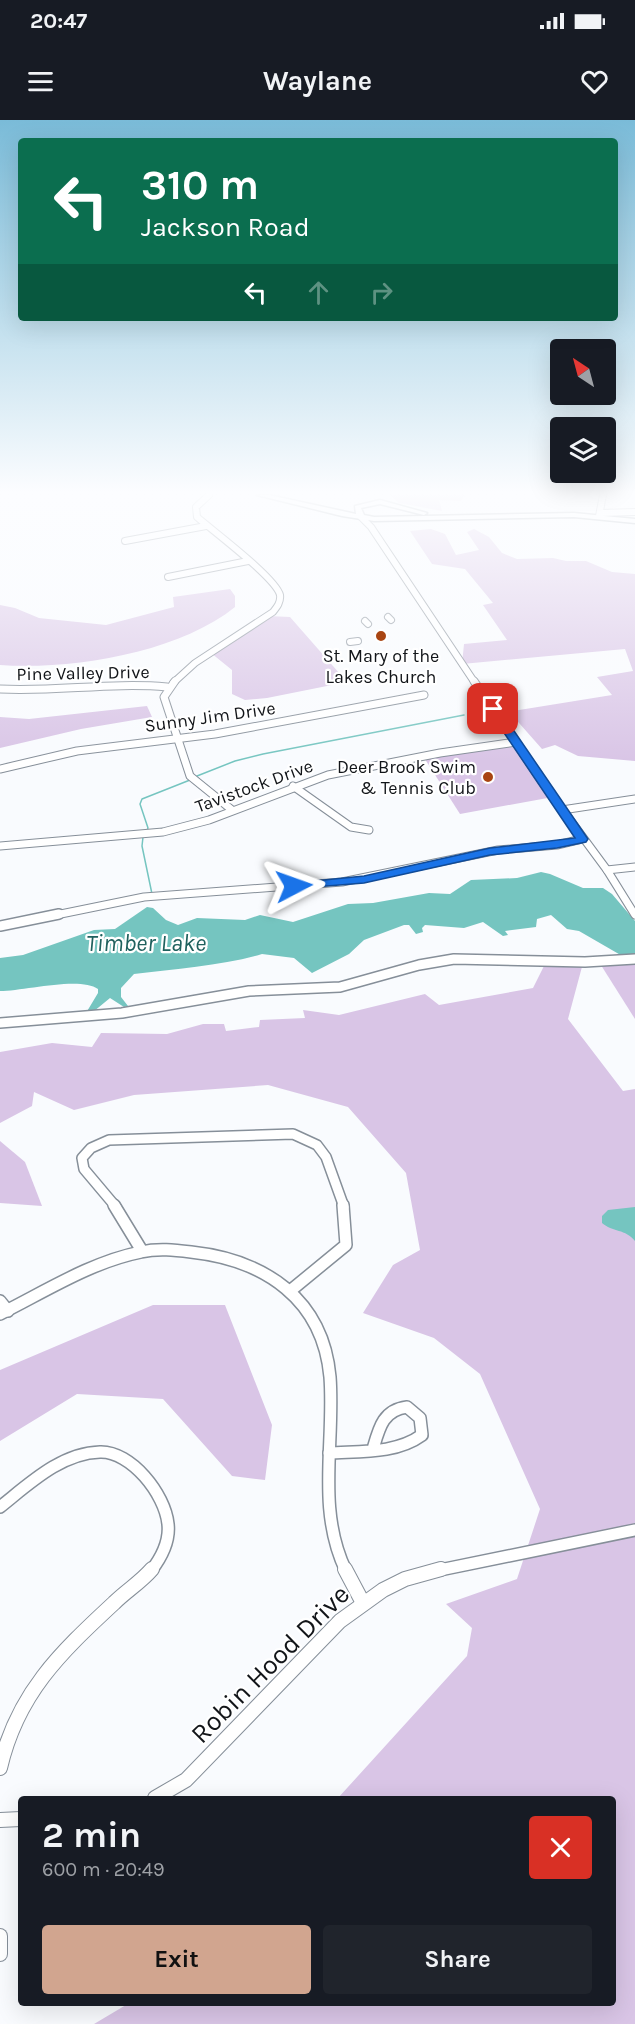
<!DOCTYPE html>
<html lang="en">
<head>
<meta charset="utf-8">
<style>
  :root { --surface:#171b24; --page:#20242c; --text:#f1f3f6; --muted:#9ea1a6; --accent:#d1a58f }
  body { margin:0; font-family:Karla,sans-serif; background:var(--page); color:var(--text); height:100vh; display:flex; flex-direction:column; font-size:22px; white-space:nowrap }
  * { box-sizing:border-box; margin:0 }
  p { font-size:20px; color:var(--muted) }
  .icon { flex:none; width:33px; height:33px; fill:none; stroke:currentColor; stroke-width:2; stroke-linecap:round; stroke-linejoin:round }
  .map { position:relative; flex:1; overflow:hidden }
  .drawer { position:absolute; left:18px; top:1676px; width:598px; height:210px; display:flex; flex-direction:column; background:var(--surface); border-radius:6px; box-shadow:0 6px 24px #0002 }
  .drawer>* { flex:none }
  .banner { position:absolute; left:18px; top:18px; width:600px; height:183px; border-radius:6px; box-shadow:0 6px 24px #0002; background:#0b6e4f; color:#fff; overflow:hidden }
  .needle { width:39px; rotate:324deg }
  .tools { position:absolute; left:550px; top:219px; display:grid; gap:12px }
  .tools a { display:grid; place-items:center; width:66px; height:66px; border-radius:6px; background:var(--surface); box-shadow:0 6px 24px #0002; font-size:30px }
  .pin { position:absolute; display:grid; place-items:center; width:51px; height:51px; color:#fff; margin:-26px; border-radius:12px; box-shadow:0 3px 9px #0006 }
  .me { position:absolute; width:66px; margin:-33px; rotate:86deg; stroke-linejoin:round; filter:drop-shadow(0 0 4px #0008) }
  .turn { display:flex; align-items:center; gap:21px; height:126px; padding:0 24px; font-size:27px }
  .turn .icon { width:78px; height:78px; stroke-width:2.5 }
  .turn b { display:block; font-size:42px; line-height:51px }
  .lanes { display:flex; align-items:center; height:57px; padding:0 24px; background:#0003; justify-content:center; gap:30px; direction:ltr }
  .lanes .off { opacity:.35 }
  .round { display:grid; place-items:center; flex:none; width:63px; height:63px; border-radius:6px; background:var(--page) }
  .head { display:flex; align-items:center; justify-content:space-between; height:102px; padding:0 24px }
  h1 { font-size:36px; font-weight:700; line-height:45px }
  .cta { display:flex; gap:12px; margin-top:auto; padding:12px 24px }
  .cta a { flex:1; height:69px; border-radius:6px; background:var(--accent); color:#111; font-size:24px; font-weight:700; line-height:69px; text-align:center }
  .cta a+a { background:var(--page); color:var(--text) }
  .status { display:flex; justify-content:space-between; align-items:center; height:42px; padding:0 30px; background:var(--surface); direction:ltr }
  .status svg { height:16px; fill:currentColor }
  header { display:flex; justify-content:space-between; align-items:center; height:78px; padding:0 24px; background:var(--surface); font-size:27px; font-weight:700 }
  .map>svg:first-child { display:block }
  .green { fill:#d9c5e6 }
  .water { fill:#75c5c0 }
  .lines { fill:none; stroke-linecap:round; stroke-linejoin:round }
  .stream { stroke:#75c5c0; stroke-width:1.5 }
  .minor-far4-casing { stroke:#868f99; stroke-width:8 }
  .minor-far3-casing { stroke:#868f99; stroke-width:9 }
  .minor-far2-casing { stroke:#868f99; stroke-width:12 }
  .minor-far1-casing { stroke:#868f99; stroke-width:14 }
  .minor-casing { stroke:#868f99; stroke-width:16 }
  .major-casing { stroke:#868f99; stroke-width:3 }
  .minor-far4 { stroke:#fff; stroke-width:6 }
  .minor-far3 { stroke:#fff; stroke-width:7 }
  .minor-far2 { stroke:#fff; stroke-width:9 }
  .minor-far1 { stroke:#fff; stroke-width:11 }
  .minor { stroke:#fff; stroke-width:14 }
  .major { fill:#fff; fill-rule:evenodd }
  .route { fill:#1a73e8; stroke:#114b97; stroke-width:1.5 }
  .poi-dot { fill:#a94512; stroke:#fff; stroke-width:2 }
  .labels { text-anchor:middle; stroke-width:4.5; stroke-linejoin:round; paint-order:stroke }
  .far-poi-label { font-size:18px; fill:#121519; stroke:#fff }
  .far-street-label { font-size:18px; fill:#121519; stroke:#fff }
  .water-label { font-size:24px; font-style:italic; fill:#1f615e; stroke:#fff }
  .near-street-label { font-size:27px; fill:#121519; stroke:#fff }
</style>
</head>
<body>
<div class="status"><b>20:47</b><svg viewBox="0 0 49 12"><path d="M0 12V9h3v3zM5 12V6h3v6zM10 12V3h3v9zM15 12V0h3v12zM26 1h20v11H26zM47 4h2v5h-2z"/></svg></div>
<header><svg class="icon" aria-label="menu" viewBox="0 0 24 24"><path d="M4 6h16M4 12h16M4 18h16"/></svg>Waylane<svg class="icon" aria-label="heart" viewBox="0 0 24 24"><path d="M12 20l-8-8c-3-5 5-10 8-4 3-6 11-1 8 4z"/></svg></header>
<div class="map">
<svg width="635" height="1904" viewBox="0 0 635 1904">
  <rect width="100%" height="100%" fill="#f9fbfe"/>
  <g class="green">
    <path d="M 390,375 L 465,375 L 461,381 L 439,380 L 442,391 L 399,383 Z"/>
    <path d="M 431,409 L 445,414 L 456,435 L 479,430 L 467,412 L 474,409 L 489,417 L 502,433 L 517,439 L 553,438 L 566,441 L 586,441 L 612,452 L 635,454 L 635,641 L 578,636 L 555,625 L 542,629 L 512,595 L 513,591 L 612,575 L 597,557 L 633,551 L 625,529 L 462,544 L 464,524 L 507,520 L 483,485 L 493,483 L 465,449 L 432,444 L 410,411 Z"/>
    <path d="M 230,469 L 235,476 L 235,487 C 178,533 72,550 0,545 L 0,485 L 15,488 L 39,498 L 106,505 L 174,487 L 173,477 Z"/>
    <path d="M 268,496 L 290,497 L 347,562 L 267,578 L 245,580 L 232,574 L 232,550 L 211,533 Z"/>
    <path d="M 147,586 L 152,597 L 81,609 L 0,628 L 0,597 L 29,599 Z"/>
    <path d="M 516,622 L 553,677 L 460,694 L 423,636 Z"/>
    <path d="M 635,840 L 635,899 L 599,842 Z"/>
    <path d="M 546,842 L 583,843 L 568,899 L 623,971 L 635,969 L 635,1904 L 94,1904 L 131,1882 L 614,1882 L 614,1678 L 338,1678 L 467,1536 L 472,1508 L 446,1484 L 517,1459 L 540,1389 L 480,1254 L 434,1218 L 363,1193 L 393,1145 L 420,1130 L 406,1053 L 348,987 L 268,965 L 134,975 L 74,990 L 34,972 L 32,986 L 0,1003 L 0,932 L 52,923 L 92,927 L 101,913 L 167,914 L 203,904 L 224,904 L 226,911 L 259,907 L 260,900 L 305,898 L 303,890 L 339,895 L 425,874 L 439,885 L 533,868 Z"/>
    <path d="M 0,1021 L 25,1042 L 42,1086 L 0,1083 Z"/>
    <path d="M 153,1185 L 225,1185 L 272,1305 L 265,1360 L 232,1356 L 163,1279 L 77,1274 L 0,1321 L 0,1250 Z"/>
  </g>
  <g class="water">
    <path d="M 541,752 L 550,754 L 583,768 L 603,768 L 612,774 L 635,801 L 635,837 L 624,837 L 579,811 L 567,809 L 551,795 L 537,799 L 536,807 L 505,811 L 508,815 L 503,816 L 483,802 L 464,808 L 425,805 L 422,808 L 423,812 L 416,814 L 409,805 L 404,805 L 364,820 L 349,834 L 312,853 L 294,838 L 262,834 C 225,845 176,849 134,854 L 121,868 L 121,877 L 128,886 L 124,887 L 110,878 L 93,892 L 86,893 L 98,873 L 98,869 C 80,856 24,871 0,871 L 0,838 L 23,835 L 94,810 L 115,809 L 147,787 L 153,788 L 166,800 L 178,805 L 197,798 L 245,800 L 260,795 L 293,802 L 348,784 L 373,783 L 429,773 L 450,774 L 471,760 L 517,758 Z"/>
    <path d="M 635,1087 L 635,1121 C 626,1109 612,1112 602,1103 L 602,1096 L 608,1090 Z"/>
  </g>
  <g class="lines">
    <g class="stream">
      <path d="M 197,656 L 235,641 L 263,634 L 464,595"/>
      <path d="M 146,712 L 148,708 L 140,684 L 142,679 L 190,660"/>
      <path d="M 143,717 L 142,726 L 152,774"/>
    </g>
    <defs>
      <g id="minor-far4">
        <path d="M 600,393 L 635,392"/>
        <path d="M 599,396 L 603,375"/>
        <path d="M 361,397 L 371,407 L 475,563"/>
        <path d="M 125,421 L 206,406"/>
        <path d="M 168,457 L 248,441"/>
        <path d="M 388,497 L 391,500"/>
        <path d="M 365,501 L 368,504"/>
        <path d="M 350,522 L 358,521"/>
        <path d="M 173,563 L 195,543 L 273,492 C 277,487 281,482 280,475 C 276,458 213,411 197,397 L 196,387 L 209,375"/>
      </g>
      <g id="minor-far3">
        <path d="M 175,561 L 164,577 L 190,656 L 232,690"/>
        <path d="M 474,561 L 545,666 L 607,750 L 635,795"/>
        <path d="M 0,569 C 56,572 111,562 167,567"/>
        <path d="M 0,649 L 77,631 L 215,614 L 424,575"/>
        <path d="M 293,666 L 351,707 L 369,710"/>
        <path d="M 562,690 L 635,679"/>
        <path d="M 0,726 L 163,712 L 209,700 L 328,655 L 440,633 L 516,622"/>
        <path d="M 607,750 L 635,747"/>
        <path d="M 51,796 L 144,777 L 342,762 L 498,730 L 557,725 L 582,719"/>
      </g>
      <g id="minor-far2">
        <path d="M 0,806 L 59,794"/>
        <path d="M 0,903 L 122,893 L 249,871 L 340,867 L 419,845 L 454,839 L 585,842 L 635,839"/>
        <path d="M 116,1087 L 84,1049 L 82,1038 L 91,1028 L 109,1020 L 293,1014 L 317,1025 L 326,1037 L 344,1087"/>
      </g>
      <g id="minor-far1">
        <path d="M 114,1085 L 142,1131"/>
        <path d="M 290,1171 L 346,1125 L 343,1085"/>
        <path d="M 0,1181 L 8,1191"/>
        <path d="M 0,1194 C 46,1171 91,1142 141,1132 C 158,1128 175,1130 191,1132 C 265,1140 323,1179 330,1257 C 335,1323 316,1389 346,1451"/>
        <path d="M 329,1333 C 360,1331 396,1334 422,1315 L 420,1298 L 407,1287 C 383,1290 379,1308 373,1329"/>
        <path d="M 0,1387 C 29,1364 61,1333 100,1332 C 131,1331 165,1374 168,1404 C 170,1421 161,1438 151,1451"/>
        <path d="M 435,1451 L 635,1410"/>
      </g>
      <g id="minor">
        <path d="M 345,1449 L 363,1483"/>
        <path d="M 0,1648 C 17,1574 60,1533 114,1483 C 126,1471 141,1462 152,1449"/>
        <path d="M 155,1678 L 186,1660 L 340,1501 L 383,1470 L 405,1459 L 441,1449"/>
        <path d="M 0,1700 L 21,1699"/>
        <path d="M 0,1816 L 0,1834"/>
      </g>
      <path id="major" d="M 257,375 L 269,375 L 356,394 L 355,386 L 380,380 L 427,393 L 424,395 L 380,384 L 361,388 L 364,395 L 374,397 L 574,393 L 635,399 L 635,403 L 574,397 L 374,401 L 342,396 Z"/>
    </defs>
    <use href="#minor-far4" class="minor-far4-casing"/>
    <use href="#minor-far3" class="minor-far3-casing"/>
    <use href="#minor-far2" class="minor-far2-casing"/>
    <use href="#minor-far1" class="minor-far1-casing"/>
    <use href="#minor" class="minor-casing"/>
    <use href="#major" class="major-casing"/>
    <use href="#minor-far4" class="minor-far4"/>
    <use href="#minor-far3" class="minor-far3"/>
    <use href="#minor-far2" class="minor-far2"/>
    <use href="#minor-far1" class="minor-far1"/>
    <use href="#minor" class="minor"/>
    <use href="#major" class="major"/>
  </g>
  <linearGradient id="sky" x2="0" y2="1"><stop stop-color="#7abbd8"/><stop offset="0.58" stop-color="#fcfdff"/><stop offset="1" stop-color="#fcfdff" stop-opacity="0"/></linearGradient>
  <rect width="635" height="642" fill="url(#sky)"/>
  <path class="route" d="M 490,586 L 497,586 L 588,719 L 586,722 L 557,728 L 490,735 L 364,763 L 290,769 L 288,766 L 294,763 L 364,756 L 490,728 L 575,718 L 488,589 Z"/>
  <g class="poi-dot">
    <circle cx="381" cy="516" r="6"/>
    <circle cx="488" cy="657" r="6"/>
  </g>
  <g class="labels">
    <g class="far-poi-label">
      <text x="381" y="542">St. Mary of the<tspan x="381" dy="21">Lakes Church</tspan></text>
      <text x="476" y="653" text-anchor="end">Deer Brook Swim<tspan x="476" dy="21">&amp; Tennis Club</tspan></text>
    </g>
    <g class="far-street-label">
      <text transform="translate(83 553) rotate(-1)" y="6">Pine Valley Drive</text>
      <text transform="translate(210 597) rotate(-8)" y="6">Sunny Jim Drive</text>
      <text transform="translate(254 666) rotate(-20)" y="6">Tavistock Drive</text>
    </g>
    <g class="water-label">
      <text x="146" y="831">Timber Lake</text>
    </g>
    <g class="near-street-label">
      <text transform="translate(270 1544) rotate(-45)" y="9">Robin Hood Drive</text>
    </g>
  </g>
</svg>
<div class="tools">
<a><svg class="needle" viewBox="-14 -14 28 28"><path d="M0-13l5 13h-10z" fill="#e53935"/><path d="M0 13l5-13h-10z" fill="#9ea1a6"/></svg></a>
<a><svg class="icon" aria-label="layers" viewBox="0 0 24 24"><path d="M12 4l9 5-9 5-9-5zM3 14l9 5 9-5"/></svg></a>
</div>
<div class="pin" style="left:493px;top:589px;background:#d93025"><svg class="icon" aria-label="arrive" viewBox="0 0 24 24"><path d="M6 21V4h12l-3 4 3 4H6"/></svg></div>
<svg class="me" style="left:294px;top:766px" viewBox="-20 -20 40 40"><path d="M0-17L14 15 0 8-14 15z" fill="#1a73e8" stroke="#fff" stroke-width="4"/></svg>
<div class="banner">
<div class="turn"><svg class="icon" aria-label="left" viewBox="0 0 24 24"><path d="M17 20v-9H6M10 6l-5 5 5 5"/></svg><div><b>310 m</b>Jackson Road</div></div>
<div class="lanes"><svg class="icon" aria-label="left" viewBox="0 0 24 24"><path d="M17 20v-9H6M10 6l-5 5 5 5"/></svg><svg class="icon off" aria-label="ahead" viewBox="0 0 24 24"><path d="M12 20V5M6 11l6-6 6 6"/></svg><svg class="icon off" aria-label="right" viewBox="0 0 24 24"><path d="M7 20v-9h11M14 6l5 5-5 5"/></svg></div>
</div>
<section class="drawer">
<div class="head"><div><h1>2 min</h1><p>600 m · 20:49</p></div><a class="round" style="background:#d93025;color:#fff"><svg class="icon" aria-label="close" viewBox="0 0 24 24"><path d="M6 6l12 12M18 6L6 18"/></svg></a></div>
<div class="cta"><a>Exit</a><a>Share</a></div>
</section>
</div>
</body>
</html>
